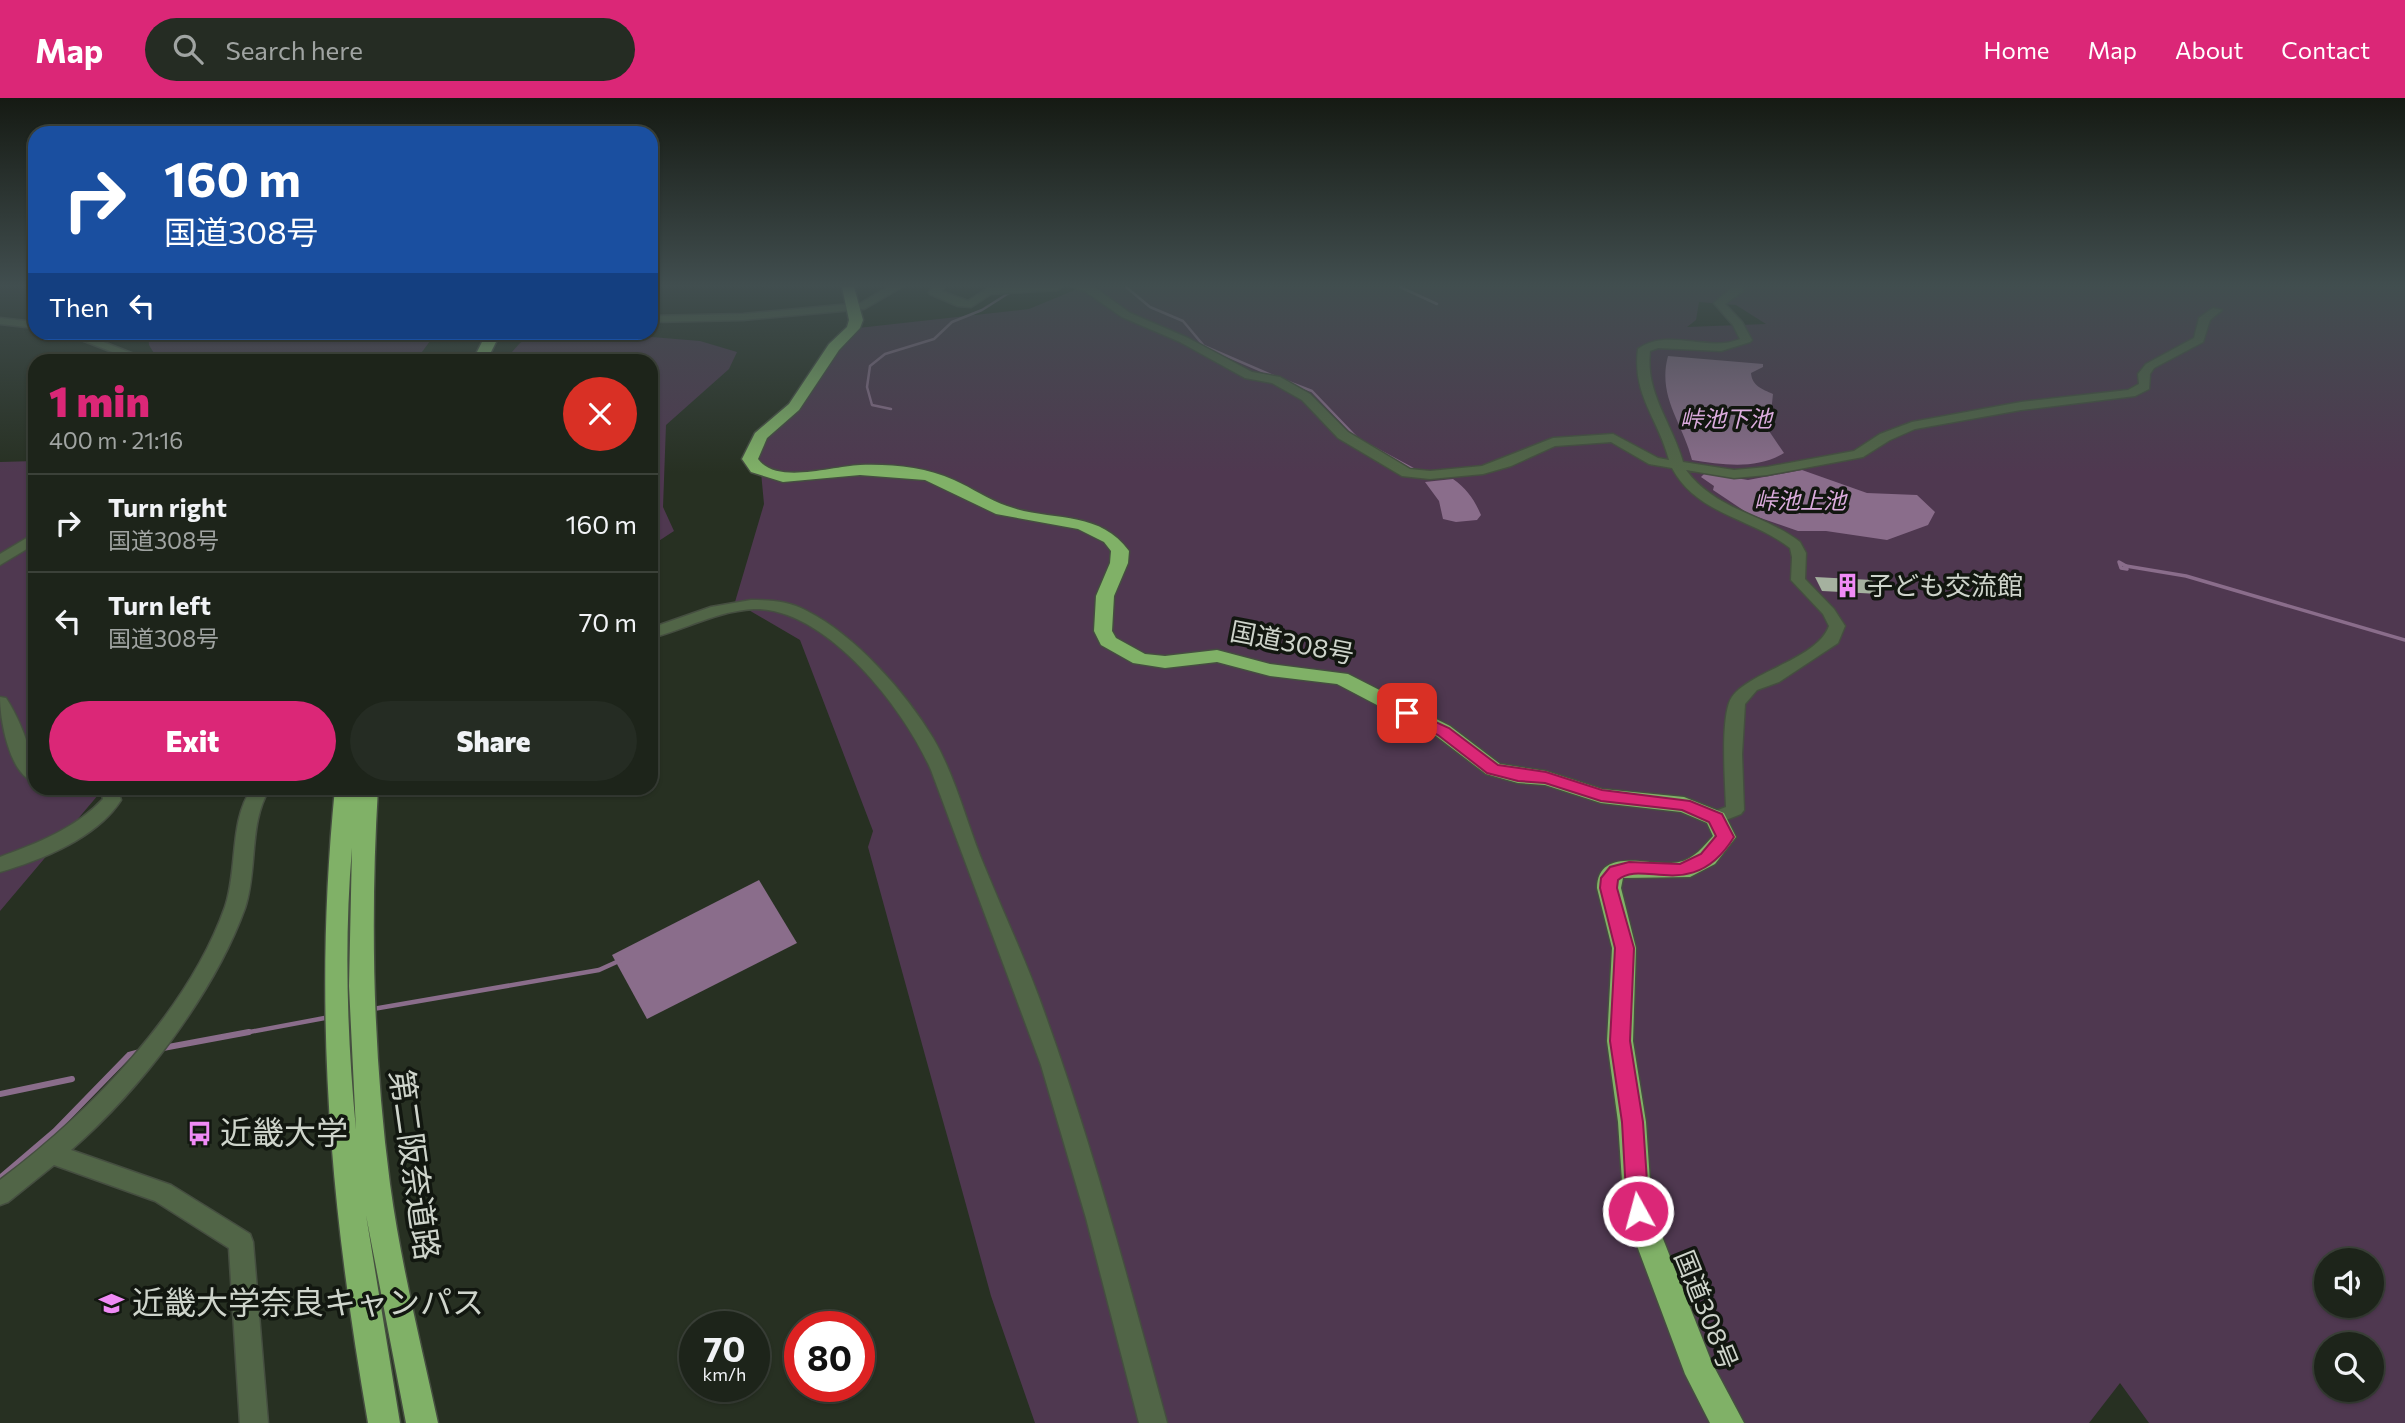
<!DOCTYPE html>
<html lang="en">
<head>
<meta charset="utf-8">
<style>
  :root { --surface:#1d241a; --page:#252c23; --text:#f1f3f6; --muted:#a0a4a2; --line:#3b4139; --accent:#db2777 }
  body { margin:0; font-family:Commissioner,"Noto Sans JP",sans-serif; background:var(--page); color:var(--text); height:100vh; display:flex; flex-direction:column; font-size:26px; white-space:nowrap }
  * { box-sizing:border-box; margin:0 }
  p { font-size:23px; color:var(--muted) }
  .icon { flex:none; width:38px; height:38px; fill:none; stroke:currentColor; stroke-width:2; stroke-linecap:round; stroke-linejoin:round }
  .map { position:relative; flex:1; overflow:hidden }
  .drawer { position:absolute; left:28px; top:256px; width:630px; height:441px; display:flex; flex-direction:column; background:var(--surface); border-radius:21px; box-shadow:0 2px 5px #0004,0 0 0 2px var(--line) }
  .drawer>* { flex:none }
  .hud { position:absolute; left:28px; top:28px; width:630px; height:214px; border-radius:21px; box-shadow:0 2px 5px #0004,0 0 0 2px var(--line); background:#1a4fa0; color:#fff; overflow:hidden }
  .tools { position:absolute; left:2314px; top:1150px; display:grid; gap:14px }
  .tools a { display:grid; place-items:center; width:70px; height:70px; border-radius:50%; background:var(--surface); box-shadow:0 2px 5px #0004,0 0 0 2px var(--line); font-size:35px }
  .speed { position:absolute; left:679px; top:1213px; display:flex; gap:14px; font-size:35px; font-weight:700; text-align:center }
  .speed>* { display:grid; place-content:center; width:91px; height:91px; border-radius:50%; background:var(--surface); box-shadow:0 2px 5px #0004,0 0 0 2px var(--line); line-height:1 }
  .speed small { font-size:18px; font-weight:400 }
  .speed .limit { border:10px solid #d22; background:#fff; color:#111 }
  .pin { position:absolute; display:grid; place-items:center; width:60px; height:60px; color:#fff; margin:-30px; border-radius:14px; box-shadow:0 4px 10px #0006 }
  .me { position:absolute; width:77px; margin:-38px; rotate:353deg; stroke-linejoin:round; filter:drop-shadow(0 0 5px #0008) }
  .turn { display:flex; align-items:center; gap:24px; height:147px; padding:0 21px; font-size:32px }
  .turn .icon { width:91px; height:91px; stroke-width:2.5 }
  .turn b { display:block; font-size:49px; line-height:60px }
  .then { display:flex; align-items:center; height:66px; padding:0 21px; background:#0003; gap:14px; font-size:26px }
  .round { display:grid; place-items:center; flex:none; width:74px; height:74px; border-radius:37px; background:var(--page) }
  .summary { display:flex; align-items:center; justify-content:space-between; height:119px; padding:0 21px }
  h1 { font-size:42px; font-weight:800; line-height:52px; color:var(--accent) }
  .cta { display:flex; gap:14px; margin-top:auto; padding:14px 21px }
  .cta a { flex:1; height:80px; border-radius:42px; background:var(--accent); color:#fff; font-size:28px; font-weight:800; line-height:80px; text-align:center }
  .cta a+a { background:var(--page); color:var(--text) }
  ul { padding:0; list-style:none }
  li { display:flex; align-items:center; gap:21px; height:98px; padding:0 21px; border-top:2px solid var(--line) }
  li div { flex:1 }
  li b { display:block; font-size:26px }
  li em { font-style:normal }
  header { display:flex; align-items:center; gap:42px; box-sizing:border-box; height:98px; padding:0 35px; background:var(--accent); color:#fff }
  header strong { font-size:33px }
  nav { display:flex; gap:38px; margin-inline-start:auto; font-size:24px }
  .search { width:490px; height:63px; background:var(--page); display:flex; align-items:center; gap:18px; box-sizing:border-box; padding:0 24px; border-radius:38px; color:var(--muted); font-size:26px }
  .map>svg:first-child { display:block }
  .green { fill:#4f3850; fill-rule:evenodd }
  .water { fill:#8a6d8b }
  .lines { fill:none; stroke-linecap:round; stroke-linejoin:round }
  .stream-far3 { stroke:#8a6d8b; stroke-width:2.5 }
  .stream-far2 { stroke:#8a6d8b; stroke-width:3.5 }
  .stream-far1 { stroke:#8a6d8b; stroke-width:4.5 }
  .stream { stroke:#8a6d8b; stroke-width:6 }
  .building { fill:#a5b19f }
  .minor-casing { stroke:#454e40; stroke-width:3 }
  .highway-casing { stroke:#454e40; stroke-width:3 }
  .minor { fill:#516547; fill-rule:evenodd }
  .highway { fill:#80b167; fill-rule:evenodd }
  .route { fill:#db2777; stroke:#8e194d; stroke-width:2 }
  .labels { text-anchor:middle; stroke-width:7; stroke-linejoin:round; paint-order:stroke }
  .far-water-label { font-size:23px; font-style:italic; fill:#dcacde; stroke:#121710 }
  .poi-label { font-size:26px; fill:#ced4cb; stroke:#121710; text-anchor:start }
  .street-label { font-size:26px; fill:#ced4cb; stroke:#121710 }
  .near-poi-label { font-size:32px; fill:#ced4cb; stroke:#121710; text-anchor:start }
  .near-street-label { font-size:32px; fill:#ced4cb; stroke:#121710 }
</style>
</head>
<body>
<header>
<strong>Map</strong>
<div class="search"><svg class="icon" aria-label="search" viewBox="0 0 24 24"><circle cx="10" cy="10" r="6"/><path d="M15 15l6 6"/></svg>Search here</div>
<nav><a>Home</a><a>Map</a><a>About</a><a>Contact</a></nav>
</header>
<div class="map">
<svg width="2405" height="1325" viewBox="0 0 2405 1325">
  <rect width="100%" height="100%" fill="#273022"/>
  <g class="green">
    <path d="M 1082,189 L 2405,189 L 2405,1325 L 2149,1325 L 2120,1285 L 2089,1325 L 1035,1325 L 991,1198 L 868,749 L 873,733 L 800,542 L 735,504 L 764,406 L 759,353 L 807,281 L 858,230 L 1029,211 ZM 1699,204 L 1736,207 L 1766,226 L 1687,229 L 1696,222 ZM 2326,1162 L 2371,1162 L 2371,1208 L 2326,1208 ZM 2326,1246 L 2371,1246 L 2371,1292 L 2326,1292 Z"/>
    <path d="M 148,235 L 149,234 L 436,235 L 416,262 L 158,262 L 149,247 Z"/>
    <path d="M 536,235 L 591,234 L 700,243 L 737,254 L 729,271 L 666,327 L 663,409 L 674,433 L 651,448 L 651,262 L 505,262 L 520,245 Z"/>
    <path d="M 35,363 L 35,690 L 104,690 L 0,813 L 0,364 Z"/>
  </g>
  <g class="water">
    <path d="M 1668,258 L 1763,266 L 1763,269 L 1751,275 C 1752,288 1762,291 1773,296 L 1769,333 L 1784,355 C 1757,372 1723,367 1692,362 C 1683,325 1657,299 1668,258 Z"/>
    <path d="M 1802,372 L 1867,395 L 1917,397 L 1935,414 L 1928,427 L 1887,442 L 1826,433 L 1798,433 L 1749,416 L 1713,392 L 1714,388 L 1701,379 L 1705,375 L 1748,382 Z"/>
    <path d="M 1453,381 C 1467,391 1474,401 1481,417 L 1477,422 L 1456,424 L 1443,421 L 1439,403 L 1425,384 Z"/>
    <path d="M 759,782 L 797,845 L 647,921 L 612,857 Z"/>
  </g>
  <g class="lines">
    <g class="stream-far3">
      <path d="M 1126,189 L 1150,209 L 1183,223 L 1204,248 L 1278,280"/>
      <path d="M 1400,189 L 1437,206"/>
      <path d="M 1286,283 L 1312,293 L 1359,342"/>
      <path d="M 891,311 L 872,307 L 867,289 L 870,268 L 885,256 L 934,241 L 952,224 L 982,212 L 1012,193"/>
      <path d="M 1369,347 L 1417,373"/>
    </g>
    <g class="stream-far2">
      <path d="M 2119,464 L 2126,468 L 2127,471 L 2121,470 Z"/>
      <path d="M 2126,468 L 2186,478 L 2405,542"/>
    </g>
    <g class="stream-far1">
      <path d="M 373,911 L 599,872 L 621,862"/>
      <path d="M 239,936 L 330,919"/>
    </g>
    <g class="stream">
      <path d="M 163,950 L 249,934"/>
      <path d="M 0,996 L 72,981"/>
      <path d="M 0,1080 L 55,1033 L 129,957 L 140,954"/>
    </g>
  </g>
  <path class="building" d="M 1815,479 L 1872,482 L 1879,496 L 1822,493 Z"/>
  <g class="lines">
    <defs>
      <g id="minor">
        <path d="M 888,189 L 902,189 L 864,211 L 743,222 L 651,224 L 651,218 L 743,216 L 861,205 Z"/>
        <path d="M 933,189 L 945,189 L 941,193 L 968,203 L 988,190 L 1062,189 L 1057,192 L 991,196 L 971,209 L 958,208 L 930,196 L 929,194 Z"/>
        <path d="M 1073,189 L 1094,189 L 1130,215 L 1188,240 L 1252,274 L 1280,279 L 1310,296 L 1348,334 L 1410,371 L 1430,373 L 1482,368 L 1553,340 L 1613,336 L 1658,360 L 1669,362 C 1658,320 1632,297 1638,251 C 1667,229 1708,255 1740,241 L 1733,227 L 1714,205 L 1733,189 L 1743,189 L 1743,193 L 1725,206 L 1742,224 L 1752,242 L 1750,244 L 1721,253 L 1658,250 L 1650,253 C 1645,295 1672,325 1683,364 L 1734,372 L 1767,369 L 1854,353 L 1880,336 L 1912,324 L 2021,304 L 2128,292 L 2139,286 L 2138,276 L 2146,266 L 2194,240 L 2199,220 L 2213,210 L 2222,212 L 2210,222 L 2203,244 L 2154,270 L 2150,276 L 2149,291 L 2135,298 L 2021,312 L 1915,331 L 1890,342 L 1863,359 L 1767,377 L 1734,380 L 1686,372 C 1715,412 1764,416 1800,444 L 1806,455 L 1805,481 L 1834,511 L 1845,528 L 1838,545 L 1779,584 L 1757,592 L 1745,606 L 1742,656 L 1744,712 L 1741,716 L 1716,726 L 1707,720 L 1710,715 L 1726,709 C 1725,683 1721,628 1729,605 C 1739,575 1816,564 1829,528 L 1823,516 L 1791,482 L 1792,459 L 1790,450 C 1752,420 1697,417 1672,370 L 1649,366 L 1611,344 L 1555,348 L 1511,368 L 1483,376 L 1430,381 L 1402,378 L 1338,340 L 1302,302 L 1272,285 L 1245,280 L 1180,244 L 1122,219 L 1086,194 Z"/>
        <path d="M 0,220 L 35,224 L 35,230 L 0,226 Z"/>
        <path d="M 61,234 L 78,234 L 149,262 L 133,262 Z"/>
        <path d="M 35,435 L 35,446 L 0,467 L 0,456 Z"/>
        <path d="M 751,502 C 771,502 789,503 807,513 C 855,537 906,595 933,640 C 957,681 967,728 986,772 C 1006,821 1029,869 1046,919 C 1094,1052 1130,1189 1167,1325 L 1139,1325 L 1086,1120 L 1041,967 L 931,672 C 905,612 826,509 754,511 C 717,513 686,531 651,540 L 651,530 L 711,509 Z"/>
        <path d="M 0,599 L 6,600 C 20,621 35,660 35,684 C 9,677 0,621 0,599 Z"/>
        <path d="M 89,690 L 117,690 L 121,702 C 97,740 41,762 0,774 L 0,759 C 37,745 75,731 103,701 L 102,697 L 92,694 Z"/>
        <path d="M 252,690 L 270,690 C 248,725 258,771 245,810 C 214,896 140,992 71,1052 L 171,1087 L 250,1136 L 253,1144 L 268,1325 L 240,1325 L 229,1150 L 155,1103 L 54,1067 L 8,1104 L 0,1107 L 0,1082 C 88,1016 188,914 225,809 C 238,771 229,723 252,690 Z"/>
      </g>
      <g id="highway">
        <path d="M 842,189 L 854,189 L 863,222 L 860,230 L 839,252 L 799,312 L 767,340 L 758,361 C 776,387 833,368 860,367 C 892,366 925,369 954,382 C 972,390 989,402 1007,408 C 1051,424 1099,411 1129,453 L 1128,465 L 1114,498 L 1112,533 L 1116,540 L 1145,556 L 1165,558 L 1217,552 L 1270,566 L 1348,576 L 1450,628 L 1500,666 L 1546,673 L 1602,691 L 1684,699 L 1724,715 L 1736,739 L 1715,766 L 1690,779 L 1623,780 L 1621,790 L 1636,850 L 1633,943 L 1646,1024 L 1652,1113 L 1712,1265 L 1744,1325 L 1710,1325 L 1685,1276 L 1624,1113 L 1618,1024 L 1607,943 L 1612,850 L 1597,790 C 1598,746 1654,770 1679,764 C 1694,761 1704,748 1713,738 L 1707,725 L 1681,714 L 1601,705 L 1545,687 L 1518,685 L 1486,676 L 1436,638 L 1337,586 L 1270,578 L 1217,564 L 1165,570 L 1133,565 L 1101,547 L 1094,533 L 1096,498 L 1110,465 L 1111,453 L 1104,444 L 1078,431 L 996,416 L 925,382 L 860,377 L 783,384 L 751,374 L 742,361 L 755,335 L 789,306 L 829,246 L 847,229 L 849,222 Z"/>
        <path d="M 487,234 L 501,234 L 487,262 L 473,262 Z"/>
        <path d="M 335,690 L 378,690 C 370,822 373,955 390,1086 C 401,1167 421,1246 438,1325 L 406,1325 L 366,1117 L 400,1325 L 368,1325 C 330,1106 313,912 335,690 ZM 352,750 L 349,888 L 356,1032 C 347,938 344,843 352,750 Z"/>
      </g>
    </defs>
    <use href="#minor" class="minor-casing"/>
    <use href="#highway" class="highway-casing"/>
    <use href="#minor" class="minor"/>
    <use href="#highway" class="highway"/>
  </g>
  <linearGradient id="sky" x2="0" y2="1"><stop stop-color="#151a13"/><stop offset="0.5" stop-color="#414e4f"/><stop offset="1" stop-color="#414e4f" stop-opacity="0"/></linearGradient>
  <rect width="2405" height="375" fill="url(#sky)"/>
  <path class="route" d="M 1407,611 L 1449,630 L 1498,667 L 1546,674 L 1602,692 L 1690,703 L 1722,716 L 1734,739 C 1693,806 1642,760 1618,782 L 1617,790 L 1634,850 L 1630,943 L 1643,1024 L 1649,1113 L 1646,1120 L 1638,1123 L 1631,1120 L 1627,1113 L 1622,1024 L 1610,943 L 1615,850 L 1600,790 L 1601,780 L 1610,769 L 1629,764 L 1680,766 L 1701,756 L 1716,738 L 1709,724 L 1682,712 L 1601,703 L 1545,685 L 1518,683 L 1487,675 L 1438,637 L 1402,619 L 1399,615 Z"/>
  <defs>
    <symbol id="building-bare" viewBox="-9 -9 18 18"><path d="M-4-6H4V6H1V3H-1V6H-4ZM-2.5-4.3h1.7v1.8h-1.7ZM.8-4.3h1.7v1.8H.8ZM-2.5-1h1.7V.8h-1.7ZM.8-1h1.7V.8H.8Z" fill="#f08bf6" stroke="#121710" stroke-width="2.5" paint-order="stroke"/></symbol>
    <symbol id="bus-bare" viewBox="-9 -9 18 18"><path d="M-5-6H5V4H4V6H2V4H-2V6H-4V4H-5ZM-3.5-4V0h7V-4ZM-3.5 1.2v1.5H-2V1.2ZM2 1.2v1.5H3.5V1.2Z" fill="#f08bf6" stroke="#121710" stroke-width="2.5" paint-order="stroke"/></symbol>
    <symbol id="university-bare" viewBox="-9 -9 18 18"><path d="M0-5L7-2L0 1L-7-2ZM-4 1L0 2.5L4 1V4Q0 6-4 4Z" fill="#f08bf6" stroke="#121710" stroke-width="2.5" paint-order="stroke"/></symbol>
  </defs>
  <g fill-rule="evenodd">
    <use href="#building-bare" x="1830" y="470" width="35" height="35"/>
    <use href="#bus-bare" x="182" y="1018" width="35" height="35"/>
    <use href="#university-bare" x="94" y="1188" width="35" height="35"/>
  </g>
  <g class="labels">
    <g class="far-water-label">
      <text x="1726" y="329">峠池下池</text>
      <text x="1800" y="411">峠池上池</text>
    </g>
    <g class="poi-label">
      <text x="1867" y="497">子ども交流館</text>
    </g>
    <g class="street-label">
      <text transform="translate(1292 545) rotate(11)" y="9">国道308号</text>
      <text transform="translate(1706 1212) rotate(68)" y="9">国道308号</text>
    </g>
    <g class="near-poi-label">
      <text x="220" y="1046">近畿大学</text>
      <text x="132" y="1216">近畿大学奈良キャンパス</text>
    </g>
    <g class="near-street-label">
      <text transform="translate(414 1067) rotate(82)" y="11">第二阪奈道路</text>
    </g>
  </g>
</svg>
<div class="tools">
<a><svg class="icon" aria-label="sound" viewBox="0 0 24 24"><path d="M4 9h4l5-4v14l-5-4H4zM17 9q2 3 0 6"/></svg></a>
<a><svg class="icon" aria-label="search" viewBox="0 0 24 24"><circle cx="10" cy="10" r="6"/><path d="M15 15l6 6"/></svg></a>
</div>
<div class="speed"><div>70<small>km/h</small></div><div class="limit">80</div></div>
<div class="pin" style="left:1407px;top:615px;background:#d93025"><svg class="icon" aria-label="arrive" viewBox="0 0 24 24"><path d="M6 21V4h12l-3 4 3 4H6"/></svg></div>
<svg class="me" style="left:1638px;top:1113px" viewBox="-20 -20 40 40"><circle r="17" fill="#db2777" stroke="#fff" stroke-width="3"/><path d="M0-11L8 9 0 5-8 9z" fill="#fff"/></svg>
<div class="hud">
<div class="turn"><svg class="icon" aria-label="right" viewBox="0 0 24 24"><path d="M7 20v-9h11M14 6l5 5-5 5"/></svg><div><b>160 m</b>国道308号</div></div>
<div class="then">Then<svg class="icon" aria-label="left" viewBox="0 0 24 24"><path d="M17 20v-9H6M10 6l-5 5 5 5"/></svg></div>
</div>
<section class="drawer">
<div class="summary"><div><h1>1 min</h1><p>400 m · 21:16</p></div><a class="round" style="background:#d93025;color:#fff"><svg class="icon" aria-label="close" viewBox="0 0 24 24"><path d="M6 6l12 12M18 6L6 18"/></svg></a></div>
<ul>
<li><svg class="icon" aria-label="right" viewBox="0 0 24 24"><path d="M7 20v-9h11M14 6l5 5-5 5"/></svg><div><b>Turn right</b><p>国道308号</p></div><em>160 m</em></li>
<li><svg class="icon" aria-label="left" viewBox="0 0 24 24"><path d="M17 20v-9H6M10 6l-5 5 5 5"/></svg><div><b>Turn left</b><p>国道308号</p></div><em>70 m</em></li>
</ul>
<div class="cta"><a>Exit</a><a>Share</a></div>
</section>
</div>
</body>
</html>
